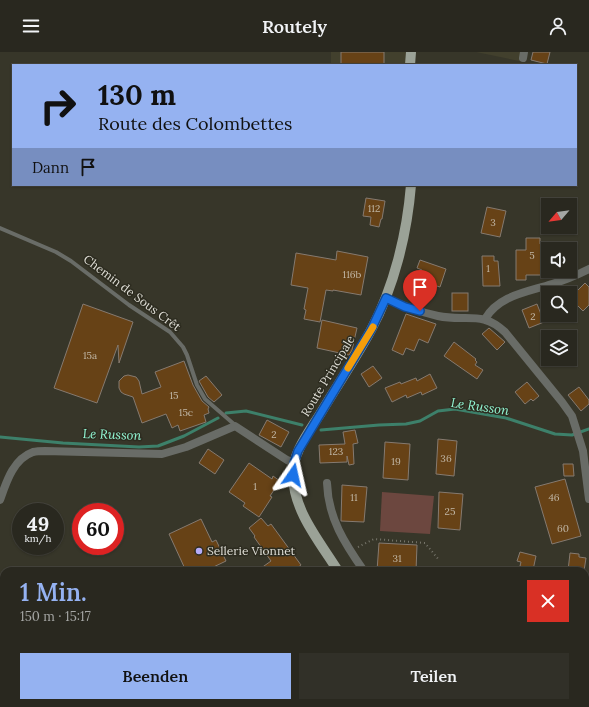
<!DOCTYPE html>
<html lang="de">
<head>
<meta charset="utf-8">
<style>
  :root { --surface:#29281f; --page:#313028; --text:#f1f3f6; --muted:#a5a6a4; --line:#45443d; --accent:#95b2f1 }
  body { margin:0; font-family:Lora,serif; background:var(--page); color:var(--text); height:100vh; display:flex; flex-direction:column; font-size:15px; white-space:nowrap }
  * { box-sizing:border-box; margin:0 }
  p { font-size:13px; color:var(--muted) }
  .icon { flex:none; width:22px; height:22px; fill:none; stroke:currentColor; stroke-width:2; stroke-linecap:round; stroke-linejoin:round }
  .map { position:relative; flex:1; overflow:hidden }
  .side { position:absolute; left:0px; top:515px; width:589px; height:140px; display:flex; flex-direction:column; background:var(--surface); border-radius:12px 12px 0 0; box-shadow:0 1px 3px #0004,0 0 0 1px var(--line) }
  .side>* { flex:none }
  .guide { position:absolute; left:12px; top:12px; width:565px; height:122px; border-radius:0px; box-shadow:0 1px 3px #0004,0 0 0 1px var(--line); background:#95b2f1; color:#111; overflow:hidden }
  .needle { width:26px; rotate:241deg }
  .tools { position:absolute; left:541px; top:146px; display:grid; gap:8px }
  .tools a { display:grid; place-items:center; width:36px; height:36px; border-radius:0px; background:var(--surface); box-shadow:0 1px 3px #0004,0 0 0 1px var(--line); font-size:20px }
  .speed { position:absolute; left:12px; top:451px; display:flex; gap:8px; font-size:20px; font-weight:700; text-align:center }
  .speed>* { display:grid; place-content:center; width:52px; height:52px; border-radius:50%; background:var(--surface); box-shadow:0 1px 3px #0004,0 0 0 1px var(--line); line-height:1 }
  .speed small { font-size:10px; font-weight:400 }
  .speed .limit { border:6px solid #d22; background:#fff; color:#111 }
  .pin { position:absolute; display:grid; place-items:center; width:34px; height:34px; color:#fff; margin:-41px -17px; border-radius:50% 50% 50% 0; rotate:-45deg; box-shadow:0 0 4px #0007 }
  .pin .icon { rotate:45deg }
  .me { position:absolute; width:44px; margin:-22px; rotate:11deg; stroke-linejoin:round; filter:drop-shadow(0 0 3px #0008) }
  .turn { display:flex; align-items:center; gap:14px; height:84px; padding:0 20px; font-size:18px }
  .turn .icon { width:52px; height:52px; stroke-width:2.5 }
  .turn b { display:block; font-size:28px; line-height:34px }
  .then { display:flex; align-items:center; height:38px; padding:0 20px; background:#0003; gap:8px; font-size:15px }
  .round { display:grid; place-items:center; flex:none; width:42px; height:42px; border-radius:0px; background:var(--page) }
  .overview { display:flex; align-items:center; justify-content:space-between; height:68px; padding:0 20px }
  h1 { font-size:24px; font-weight:600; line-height:30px; color:var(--accent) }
  .primary-button { display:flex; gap:8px; margin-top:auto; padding:8px 20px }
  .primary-button a { flex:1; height:46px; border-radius:0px; background:var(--accent); color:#111; font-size:16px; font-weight:600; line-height:46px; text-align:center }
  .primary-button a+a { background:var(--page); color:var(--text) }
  header { display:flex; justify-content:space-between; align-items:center; height:52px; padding:0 20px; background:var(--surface); font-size:18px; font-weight:600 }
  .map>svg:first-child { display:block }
  .built { fill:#42402d }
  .green { fill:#6c473f }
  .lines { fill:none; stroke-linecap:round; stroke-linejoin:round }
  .stream { stroke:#3d806a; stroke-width:3 }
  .building { fill:#674216; stroke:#857a70 }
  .path { stroke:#76756a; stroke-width:2; stroke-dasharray:1 3; stroke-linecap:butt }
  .lane { stroke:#696c67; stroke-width:4 }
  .street { stroke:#696c67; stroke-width:8 }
  .primary { stroke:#9ba297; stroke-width:10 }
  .route-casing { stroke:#114b97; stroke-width:10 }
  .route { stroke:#1a73e8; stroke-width:7 }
  .slow { stroke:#f59e0b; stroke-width:7 }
  .poi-dot { fill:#b6acf8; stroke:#2d2c20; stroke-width:1.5 }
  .labels { text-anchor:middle; stroke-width:3; stroke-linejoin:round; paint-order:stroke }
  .number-label { font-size:10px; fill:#c1b7a6 }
  .street-label { font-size:12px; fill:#dfded6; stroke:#2d2c20 }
  .poi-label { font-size:12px; fill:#dfded6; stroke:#2d2c20; text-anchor:start }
  .water-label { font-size:13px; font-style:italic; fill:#92f7d4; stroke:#2d2c20 }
</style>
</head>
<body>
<header><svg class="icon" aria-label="menu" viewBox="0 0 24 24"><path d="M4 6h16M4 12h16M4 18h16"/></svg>Routely<svg class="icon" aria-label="person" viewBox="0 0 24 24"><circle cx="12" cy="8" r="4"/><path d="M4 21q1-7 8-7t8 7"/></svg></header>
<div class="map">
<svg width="589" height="655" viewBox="0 0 589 655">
  <rect width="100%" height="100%" fill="#373629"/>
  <g class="built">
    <path d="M 331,0 L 411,0 L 410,13 L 331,13 Z"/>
    <path d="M 476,0 L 524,0 L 523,6 L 519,9 Z"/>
  </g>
  <path class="green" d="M 382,440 L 434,444 L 430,482 L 380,479 Z"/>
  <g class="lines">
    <g class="stream">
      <path d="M 226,361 L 246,359 L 302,373"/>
      <path d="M 321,378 L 379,373 L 406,372 L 420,369 L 438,359 L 455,357 L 506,366 L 555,382 L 572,383 L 589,377"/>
      <path d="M 0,385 L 63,391 L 139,395 L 158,394 L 184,384 L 218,366"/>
    </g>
  </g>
  <g class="building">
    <rect x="341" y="0" width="43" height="13"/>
    <path d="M 533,0 L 550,0 L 547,12 L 531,8 Z"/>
    <path d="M 366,146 L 385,149 L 382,167 L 381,167 L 379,175 L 370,173 L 371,165 L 363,164 Z"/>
    <path d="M 487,155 L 506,159 L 500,185 L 481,181 Z"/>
    <path d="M 526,186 L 540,186 L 540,192 L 545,192 L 545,194 L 548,194 L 548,223 L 526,223 L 526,228 L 516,228 L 516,198 L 526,198 Z"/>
    <path d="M 337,199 L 368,205 L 361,243 L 333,238 L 333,239 L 326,238 L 320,270 L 304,267 L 306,258 L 304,257 L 308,236 L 291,233 L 296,201 L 336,208 Z"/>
    <path d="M 482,204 L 494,204 L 494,209 L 498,209 L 500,234 L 483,234 Z"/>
    <path d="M 420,208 L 446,217 L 440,235 L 418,228 L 422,218 L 417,216 Z"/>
    <path d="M 585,231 L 589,235 L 589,253 L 583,259 L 570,246 Z"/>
    <rect x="452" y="241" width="16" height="18"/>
    <path d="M 83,252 L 133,270 L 119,311 L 118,293 L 97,351 L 54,336 Z"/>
    <path d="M 537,252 L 544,270 L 529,276 L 522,258 Z"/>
    <path d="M 406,262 L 436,272 L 428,291 L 419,287 L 414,299 L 406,296 L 403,303 L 392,298 Z"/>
    <path d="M 322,268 L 357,276 L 352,298 L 349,303 L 317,296 Z"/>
    <path d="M 489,276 L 505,290 L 497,298 L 482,282 Z"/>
    <path d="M 454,290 L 476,307 L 475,308 L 477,310 L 475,313 L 483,318 L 477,327 L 444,304 Z"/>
    <path d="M 184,309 L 193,333 L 202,349 L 209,355 L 208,357 L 209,361 L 204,363 L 206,370 L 180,379 L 178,373 L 172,376 L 166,362 L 142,371 L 133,345 L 124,342 L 121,340 L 119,336 L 119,329 L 124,324 L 128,323 L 136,325 L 139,329 L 142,342 L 161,335 L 155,320 Z"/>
    <path d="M 373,314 L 382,326 L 369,335 L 361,322 Z"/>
    <path d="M 430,322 L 437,336 L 422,343 L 421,340 L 407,346 L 406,343 L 392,350 L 385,336 L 400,330 L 401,332 L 416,326 L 417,329 Z"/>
    <path d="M 206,324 L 222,343 L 214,350 L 208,345 L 199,329 Z"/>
    <path d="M 527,330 L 539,344 L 533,349 L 531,347 L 525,352 L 515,340 Z"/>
    <path d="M 579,335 L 589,348 L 589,352 L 581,359 L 568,343 Z"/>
    <path d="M 267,368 L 289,380 L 281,395 L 259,383 Z"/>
    <path d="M 355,378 L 358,391 L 353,392 L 354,412 L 349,413 L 347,404 L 347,410 L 320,411 L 319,393 L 345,392 L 343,380 Z"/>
    <path d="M 438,387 L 457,389 L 454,424 L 436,422 Z"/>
    <path d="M 385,390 L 410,392 L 408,428 L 383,426 Z"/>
    <path d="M 208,397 L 224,408 L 215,422 L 199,411 Z"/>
    <path d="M 249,411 L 272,427 L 273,424 L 280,429 L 270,444 L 272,445 L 259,465 L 243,454 L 245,451 L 229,440 Z"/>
    <path d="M 563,412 L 573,412 L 574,424 L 564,424 Z"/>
    <path d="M 565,427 L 581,484 L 552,492 L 535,435 Z"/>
    <path d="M 342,433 L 367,435 L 364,470 L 341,469 Z"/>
    <path d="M 439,440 L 463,442 L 460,478 L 438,476 Z"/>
    <path d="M 261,466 L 268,474 L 271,472 L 301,513 L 293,519 L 257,519 L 271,509 L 254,485 L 255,484 L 249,476 Z"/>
    <path d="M 201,467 L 212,490 L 216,488 L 226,509 L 205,519 L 186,519 L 169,482 Z"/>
    <path d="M 379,491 L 417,493 L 416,519 L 377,519 Z"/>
    <path d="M 520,500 L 536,504 L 533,518 L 520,514 L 521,510 L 517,509 Z"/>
    <path d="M 570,501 L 579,502 L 579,505 L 586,506 L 584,519 L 568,519 Z"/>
  </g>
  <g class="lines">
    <path class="path" d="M 358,495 L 374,487 L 425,491 L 439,508"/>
    <g class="lane">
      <path d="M 0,176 L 56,200 L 71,209 L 129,253 L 170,280 L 183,295 L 187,303 L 197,333 L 205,347 L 235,373"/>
      <path d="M 585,646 L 589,647"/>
    </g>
    <g class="street">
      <path d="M 523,6 L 524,0"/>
      <path d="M 386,246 C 403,254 420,260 438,264 C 466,270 482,258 505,280 L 562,350 L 572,364 L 583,399 L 589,447"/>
      <path d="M 485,267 C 499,243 528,240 552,232 C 565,228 577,223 589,217"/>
      <path d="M 327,431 C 328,466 345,492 364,519"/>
      <path d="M 0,448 C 6,431 13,407 33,400 C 37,399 42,399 45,399 L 162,402 L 186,395 L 235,374 L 287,408 L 294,411"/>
      <path d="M 585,572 L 589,572"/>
      <path d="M 310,651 L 318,655"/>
      <path d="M 242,655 L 243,651"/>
      <path d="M 354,655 L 357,651"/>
    </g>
    <g class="primary">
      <path d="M 410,13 L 411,0"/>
      <path d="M 338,519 C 320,490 294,460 293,424 C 292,400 310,379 322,359 C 338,332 356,306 371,278 C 394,235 407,182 411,133"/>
      <path d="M 432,651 L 436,655"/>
    </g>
  </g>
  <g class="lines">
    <defs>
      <path id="route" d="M 293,423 L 294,411 L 298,399 L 371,278 L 386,246 L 405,255 L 420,259"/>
    </defs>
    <use href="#route" class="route-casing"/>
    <use href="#route" class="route"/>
    <path class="slow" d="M 348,316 L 373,275"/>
  </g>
  <circle class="poi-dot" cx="199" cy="499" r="4"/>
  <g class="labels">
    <g class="number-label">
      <text x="374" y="160">112</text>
      <text x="493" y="174">3</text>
      <text x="532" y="207">5</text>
      <text x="488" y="220">1</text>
      <text x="352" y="226">116b</text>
      <text x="533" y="268">2</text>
      <text x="90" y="307">15a</text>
      <text x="174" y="347">15</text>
      <text x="186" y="364">15c</text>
      <text x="274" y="386">2</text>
      <text x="336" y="403">123</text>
      <text x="446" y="410">36</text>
      <text x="396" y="413">19</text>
      <text x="255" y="438">1</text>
      <text x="354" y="449">11</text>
      <text x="554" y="449">46</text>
      <text x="450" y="463">25</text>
      <text x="563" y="480">60</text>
      <text x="397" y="510">31</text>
    </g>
    <g class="street-label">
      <text transform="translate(132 241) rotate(37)" y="4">Chemin de Sous Crêt</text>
      <text transform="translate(328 324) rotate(-59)" y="4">Route Principale</text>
    </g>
    <g class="poi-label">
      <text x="207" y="503">Sellerie Vionnet</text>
    </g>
    <g class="water-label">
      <text transform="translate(480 354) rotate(8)" y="5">Le Russon</text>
      <text transform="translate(112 382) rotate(2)" y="5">Le Russon</text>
    </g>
  </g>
</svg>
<div class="tools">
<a><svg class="needle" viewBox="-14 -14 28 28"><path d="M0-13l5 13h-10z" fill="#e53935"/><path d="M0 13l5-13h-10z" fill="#a5a6a4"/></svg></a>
<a><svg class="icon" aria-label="sound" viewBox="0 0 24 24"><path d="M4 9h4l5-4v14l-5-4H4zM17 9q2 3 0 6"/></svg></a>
<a><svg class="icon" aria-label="search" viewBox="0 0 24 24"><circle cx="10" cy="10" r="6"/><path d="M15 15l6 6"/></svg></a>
<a><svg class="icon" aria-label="layers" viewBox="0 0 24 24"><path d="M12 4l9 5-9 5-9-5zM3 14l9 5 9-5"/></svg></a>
</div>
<div class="speed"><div>49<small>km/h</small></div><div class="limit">60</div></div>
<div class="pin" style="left:420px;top:259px;background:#d93025"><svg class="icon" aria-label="arrive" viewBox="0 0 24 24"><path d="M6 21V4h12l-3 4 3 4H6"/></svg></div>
<svg class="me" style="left:293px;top:423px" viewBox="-20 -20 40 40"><path d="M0-17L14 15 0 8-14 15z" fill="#1a73e8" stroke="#fff" stroke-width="4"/></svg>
<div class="guide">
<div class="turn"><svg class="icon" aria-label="right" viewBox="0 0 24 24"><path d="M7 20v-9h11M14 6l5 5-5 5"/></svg><div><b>130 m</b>Route des Colombettes</div></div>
<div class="then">Dann<svg class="icon" aria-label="arrive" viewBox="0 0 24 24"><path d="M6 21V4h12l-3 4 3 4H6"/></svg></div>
</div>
<section class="side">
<div class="overview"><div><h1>1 Min.</h1><p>150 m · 15:17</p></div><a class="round" style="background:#d93025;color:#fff"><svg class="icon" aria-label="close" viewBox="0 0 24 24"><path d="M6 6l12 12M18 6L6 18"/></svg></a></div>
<div class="primary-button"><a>Beenden</a><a>Teilen</a></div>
</section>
</div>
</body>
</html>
